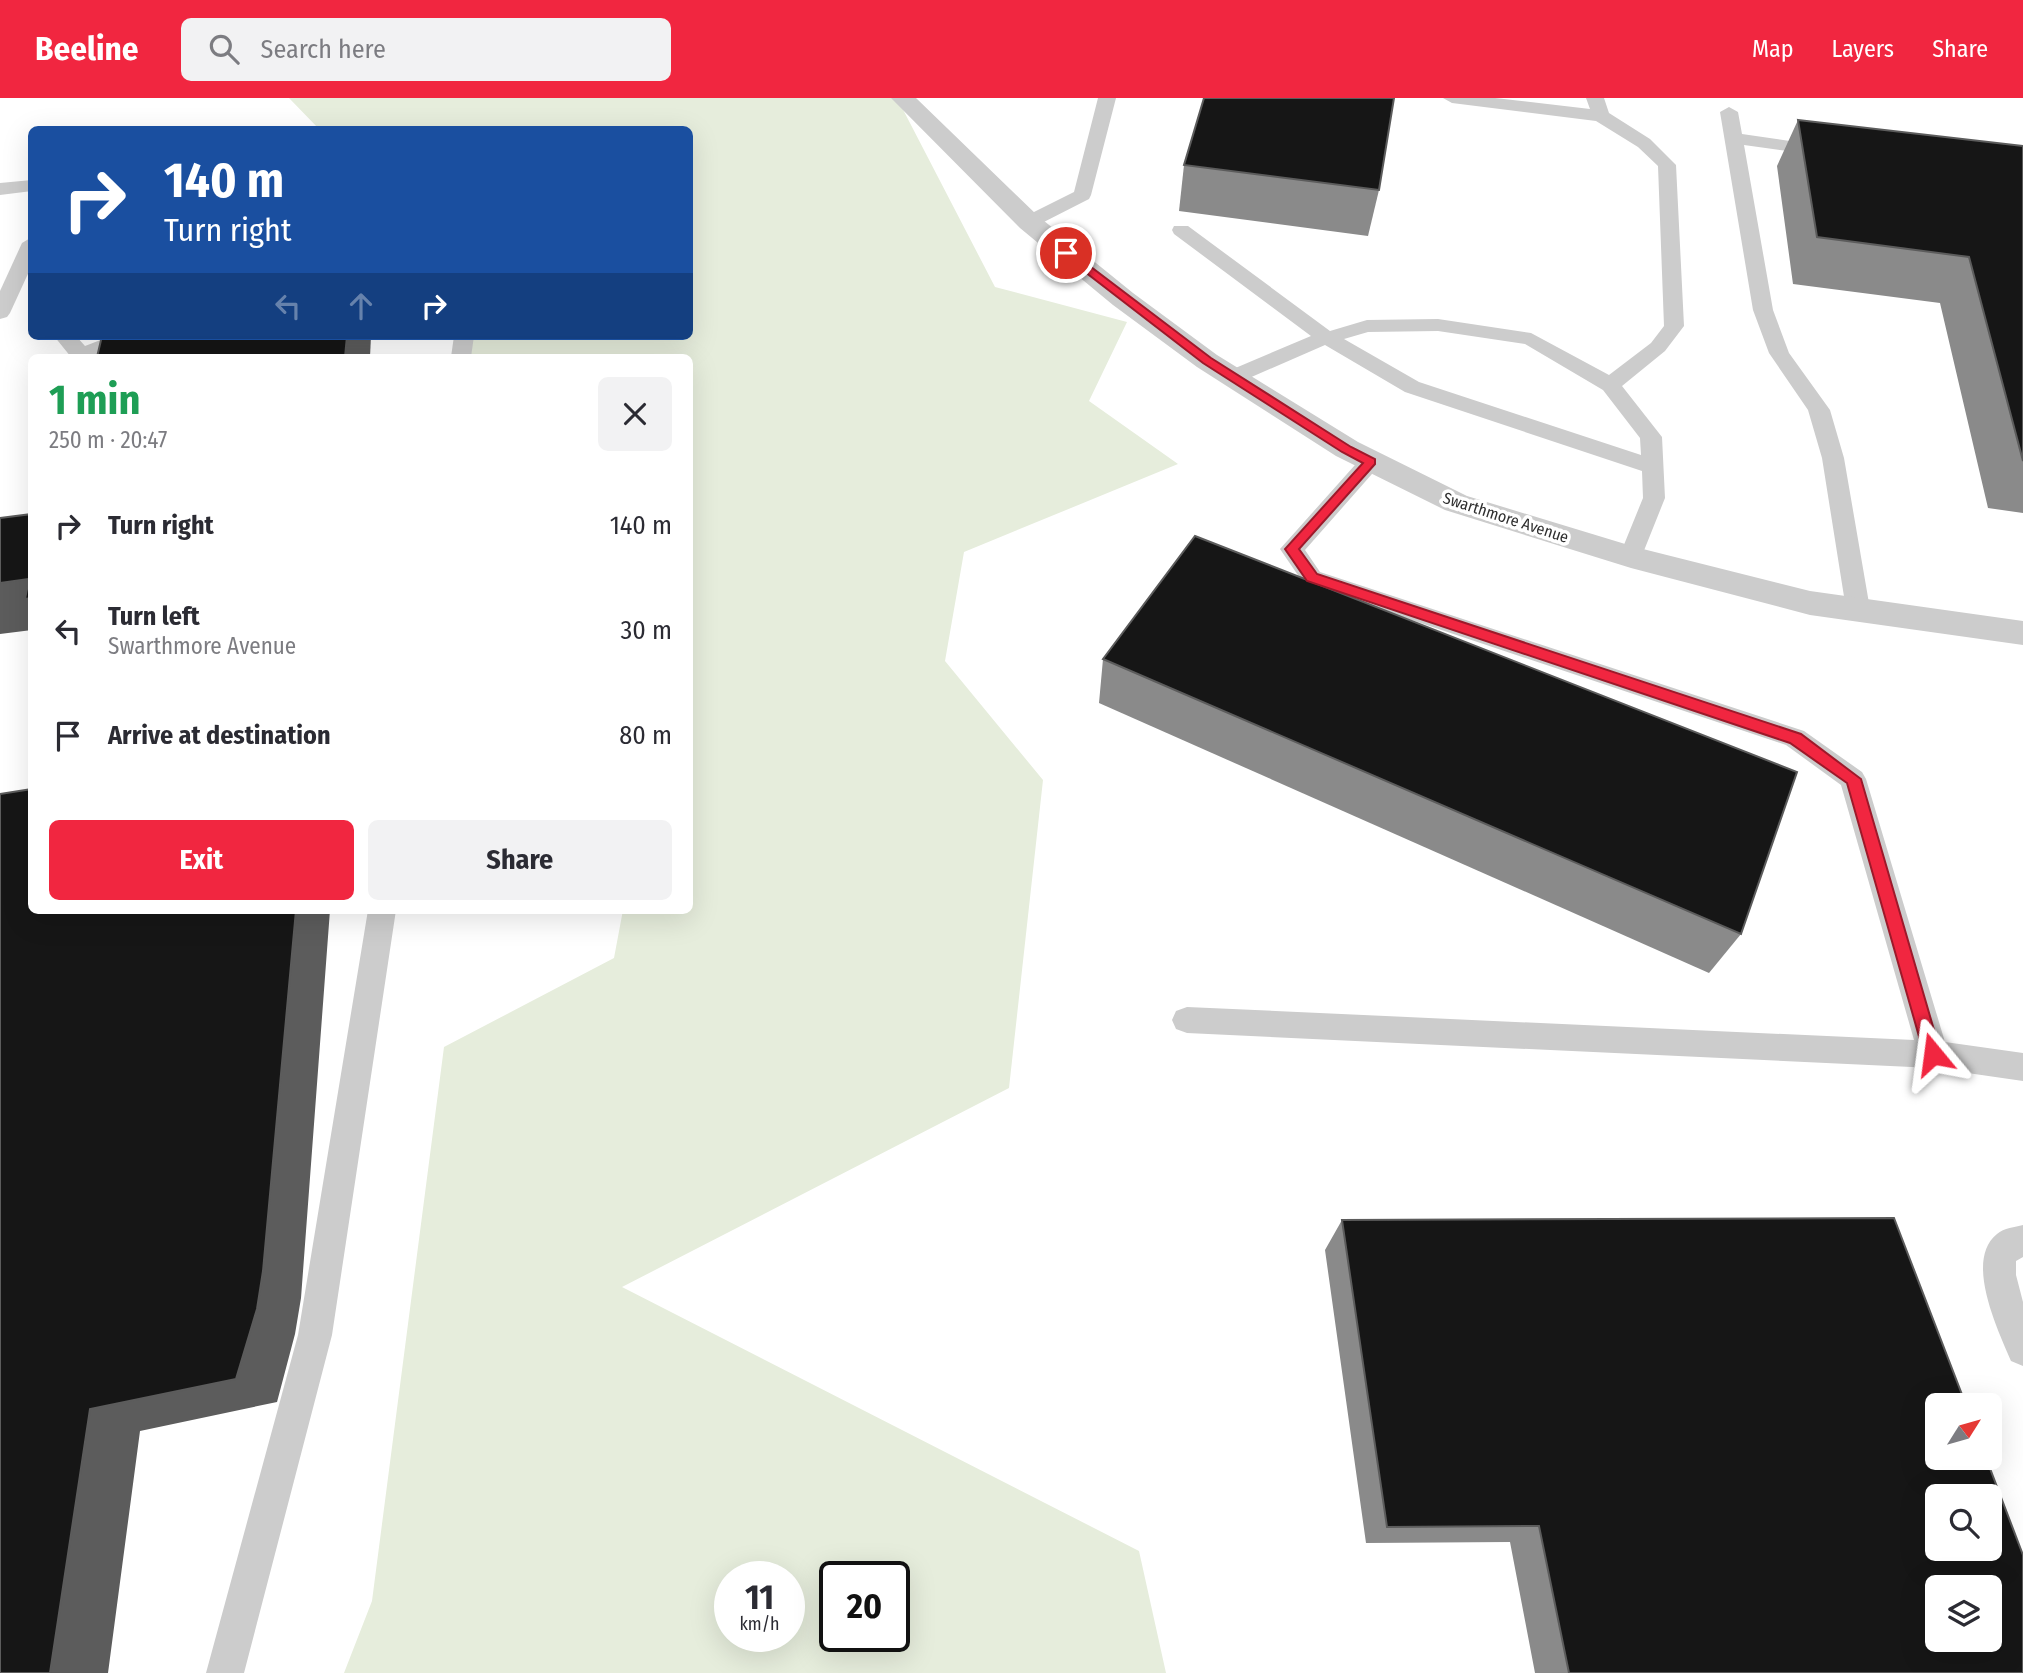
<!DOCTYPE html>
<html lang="en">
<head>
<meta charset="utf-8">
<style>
  :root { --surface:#fff; --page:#f2f2f3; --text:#2b2b33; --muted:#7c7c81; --accent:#f12640 }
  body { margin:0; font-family:"Fira Sans Condensed",sans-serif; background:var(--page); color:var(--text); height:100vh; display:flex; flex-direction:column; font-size:26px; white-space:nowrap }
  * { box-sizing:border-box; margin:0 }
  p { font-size:23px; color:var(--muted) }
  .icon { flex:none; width:38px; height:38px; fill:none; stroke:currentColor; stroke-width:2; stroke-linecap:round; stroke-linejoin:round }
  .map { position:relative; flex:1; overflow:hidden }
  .panel { position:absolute; left:28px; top:256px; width:665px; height:560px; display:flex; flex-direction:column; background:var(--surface); border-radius:10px; box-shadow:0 7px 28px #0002 }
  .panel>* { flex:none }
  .guide { position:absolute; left:28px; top:28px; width:665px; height:214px; border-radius:10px; box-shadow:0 7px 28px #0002; background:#1a4fa0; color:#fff; overflow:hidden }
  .needle { width:46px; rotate:53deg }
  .controls { position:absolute; left:1925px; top:1295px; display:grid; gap:14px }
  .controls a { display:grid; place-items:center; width:77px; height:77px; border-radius:10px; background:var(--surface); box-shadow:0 7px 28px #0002; font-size:35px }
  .speed { position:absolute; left:714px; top:1463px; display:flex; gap:14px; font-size:35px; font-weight:700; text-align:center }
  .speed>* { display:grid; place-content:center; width:91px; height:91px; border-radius:50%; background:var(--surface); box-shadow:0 7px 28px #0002; line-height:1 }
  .speed small { font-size:18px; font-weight:400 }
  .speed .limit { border:4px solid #111; border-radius:10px; background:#fff; color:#111 }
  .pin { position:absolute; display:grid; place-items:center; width:60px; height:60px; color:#fff; margin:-30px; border:4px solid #fff; border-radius:50%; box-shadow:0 2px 7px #0007 }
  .me { position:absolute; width:77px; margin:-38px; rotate:344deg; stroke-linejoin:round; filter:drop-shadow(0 0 5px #0008) }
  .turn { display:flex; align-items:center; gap:24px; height:147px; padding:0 21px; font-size:32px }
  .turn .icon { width:91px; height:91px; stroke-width:2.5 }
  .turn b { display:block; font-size:49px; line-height:60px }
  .lanes { display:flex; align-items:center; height:66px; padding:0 21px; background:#0003; justify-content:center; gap:35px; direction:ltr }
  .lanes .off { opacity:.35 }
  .round { display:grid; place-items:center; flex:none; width:74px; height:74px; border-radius:10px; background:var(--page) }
  .overview { display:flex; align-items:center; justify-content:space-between; height:119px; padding:0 21px }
  h1 { font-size:42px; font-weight:700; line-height:52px; color:#1e9e55 }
  .button { display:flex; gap:14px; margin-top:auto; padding:14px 21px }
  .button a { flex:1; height:80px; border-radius:10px; background:var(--accent); color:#fff; font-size:28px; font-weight:700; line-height:80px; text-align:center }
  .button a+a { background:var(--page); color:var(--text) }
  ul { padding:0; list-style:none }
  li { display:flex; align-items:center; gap:21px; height:105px; padding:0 21px }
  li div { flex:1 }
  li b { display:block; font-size:26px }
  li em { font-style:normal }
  header { display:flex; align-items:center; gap:42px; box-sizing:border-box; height:98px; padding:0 35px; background:var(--accent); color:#fff }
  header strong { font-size:33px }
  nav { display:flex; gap:38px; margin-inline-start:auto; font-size:24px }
  .search { width:490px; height:63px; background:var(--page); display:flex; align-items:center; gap:18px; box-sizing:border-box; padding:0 24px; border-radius:10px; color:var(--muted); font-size:26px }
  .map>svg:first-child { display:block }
  .green { fill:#e6eddc; fill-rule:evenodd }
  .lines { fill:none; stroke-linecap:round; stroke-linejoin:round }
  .service { fill:#ccc; fill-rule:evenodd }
  .minor { fill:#ccc; fill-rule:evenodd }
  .wall { fill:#8a8a8a }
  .shaded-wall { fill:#5c5c5c }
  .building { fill:#161616; stroke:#5c5c5c; stroke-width:2; fill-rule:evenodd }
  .route { fill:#f12640; stroke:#9d192a; stroke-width:2 }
  .labels { text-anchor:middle; stroke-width:7; stroke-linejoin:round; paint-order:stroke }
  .far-street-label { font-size:16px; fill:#2f2f2f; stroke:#fff }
</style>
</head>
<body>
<header>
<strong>Beeline</strong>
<div class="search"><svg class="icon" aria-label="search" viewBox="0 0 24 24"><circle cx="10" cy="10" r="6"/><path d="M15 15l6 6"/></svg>Search here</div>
<nav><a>Map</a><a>Layers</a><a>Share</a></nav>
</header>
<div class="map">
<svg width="2023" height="1575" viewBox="0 0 2023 1575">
  <rect width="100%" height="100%" fill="#fff"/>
  <path class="green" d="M 289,0 L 897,0 L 995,189 L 1127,224 L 1089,303 L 1178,366 L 964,454 L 945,563 L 1043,682 L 1009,990 L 622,1189 L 1139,1453 L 1166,1575 L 344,1575 L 372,1503 L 444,949 L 614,860 L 623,812 L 690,812 L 690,259 L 455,259 L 459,238 L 690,238 L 690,32 L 319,31 ZM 730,1479 L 789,1479 L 789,1538 L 730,1538 ZM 835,1479 L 894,1479 L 894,1538 L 835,1538 Z"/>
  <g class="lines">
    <g class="service">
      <path d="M 1098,0 L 1116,0 L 1091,97 L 1089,101 L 1036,128 L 1022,128 L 1020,124 L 1022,120 L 1074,94 Z"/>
      <path d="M 1443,0 L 1495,0 L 1590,11 L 1586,0 L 1604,0 L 1609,15 L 1650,41 L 1676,67 L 1684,228 L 1665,253 L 1622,288 L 1662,339 L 1665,400 L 1639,465 L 1631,467 L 1623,465 L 1619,459 L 1643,400 L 1642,373 L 1405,294 L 1325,247 L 1240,284 L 1226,284 L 1222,279 L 1226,274 L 1311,238 L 1174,136 L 1172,132 L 1174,128 L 1188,128 L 1330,233 L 1367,222 L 1438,221 L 1531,235 L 1609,277 L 1651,245 L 1664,228 L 1658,68 L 1638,49 L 1596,23 L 1452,5 ZM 1438,233 L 1525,246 L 1603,292 L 1640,340 L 1641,357 L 1419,284 L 1344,241 L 1368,234 Z"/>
      <path d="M 1729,9 L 1738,14 L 1742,36 L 1824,48 L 1833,53 L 1824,58 L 1744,47 L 1773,212 L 1789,255 L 1830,312 L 1844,360 L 1870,511 L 1867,517 L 1858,520 L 1849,517 L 1846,511 L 1822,360 L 1808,312 L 1769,255 L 1753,212 L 1720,14 Z"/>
      <path d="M 32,82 L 32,93 L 0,97 L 0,85 Z"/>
      <path d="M 32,139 L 32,167 L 10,215 L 7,219 L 0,221 L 0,193 L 22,145 Z"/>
      <path d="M 54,238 L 76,238 L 85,248 L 111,238 L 140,238 L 137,242 L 93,259 L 71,259 Z"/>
      <path d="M 454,238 L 474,238 L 471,259 L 451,259 Z"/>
      <path d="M 1371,356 L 1379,358 L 1382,363 L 1379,368 L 1305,452 L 1320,474 L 1804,633 L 1862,674 L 1866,681 L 1945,944 L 2023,955 L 2023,983 L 1933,970 L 1187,935 L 1176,931 L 1172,922 L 1176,913 L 1187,909 L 1914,942 L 1841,687 L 1786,647 L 1304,486 L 1280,451 L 1363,358 Z"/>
      <path d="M 368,812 L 396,812 L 332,1237 L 244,1575 L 206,1575 L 298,1237 Z"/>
      <path d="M 2023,1127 L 2023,1159 L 2016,1163 L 2016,1177 L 2023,1204 L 2023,1268 L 2011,1263 C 1998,1232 1964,1162 1997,1136 C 2004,1130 2015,1129 2023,1127 Z"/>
    </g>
    <path class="minor" d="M 891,0 L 916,0 L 1038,118 L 1133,195 L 1217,257 L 1358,344 L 1467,398 L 1635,449 L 1810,493 L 2023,523 L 2023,547 L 1810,517 L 1631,470 L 1445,412 L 1336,358 L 1197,269 L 1113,207 L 1020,130 Z"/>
  </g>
  <g class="wall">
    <path d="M 1798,22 L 2023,48 L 2023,415 L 1988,410 L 1940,205 L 1793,186 L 1777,68 Z"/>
    <path d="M 1184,67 L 1379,92 L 1368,138 L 1179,113 Z"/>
    <path d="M 1103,561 L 1741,836 L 1709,875 L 1099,605 Z"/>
    <path d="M 1342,1122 L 2023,1575 L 1535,1575 L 1510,1444 L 1366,1445 L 1325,1152 Z"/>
  </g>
  <g class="shaded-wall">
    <path d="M 347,238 L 371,238 L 370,259 L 345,259 Z"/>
    <path d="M 29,481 L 32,484 L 32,532 L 0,536 L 0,485 Z"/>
    <path d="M 296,812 L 330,812 L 301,1200 L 295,1236 L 277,1304 L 140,1333 L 108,1575 L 50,1575 L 90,1311 Z"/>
  </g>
  <g class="building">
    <path d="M 1204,0 L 1394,0 L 1379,92 L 1184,67 Z"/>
    <path d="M 1798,22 L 2023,48 L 2023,363 L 1969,159 L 1817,139 Z"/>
    <path d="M 102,238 L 347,238 L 345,259 L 97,259 Z"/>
    <path d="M 32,416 L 32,500 L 25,501 L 29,481 L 0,485 L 0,420 Z"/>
    <path d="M 1195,438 L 1797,674 L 1741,836 L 1103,561 Z"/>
    <path d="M 32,691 L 32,812 L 296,812 L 263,1173 L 257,1211 L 236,1281 L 90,1311 L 50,1575 L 0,1575 L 0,696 Z"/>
    <path d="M 1894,1120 L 1966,1307 L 1937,1307 L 1937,1360 L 1986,1360 L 2023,1457 L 2023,1575 L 1569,1575 L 1539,1428 L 1387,1429 L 1342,1122 ZM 1937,1398 L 1990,1398 L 1990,1451 L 1937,1451 ZM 1937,1489 L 1990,1489 L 1990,1542 L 1937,1542 Z"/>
  </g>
  <path class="route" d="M 1063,153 L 1070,153 L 1211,260 L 1351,349 L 1375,361 L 1375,366 L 1299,451 L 1317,476 L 1801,636 L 1861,681 L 1941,956 L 1939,961 L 1933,964 L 1927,961 L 1924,956 L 1847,685 L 1790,645 L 1307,483 L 1285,451 L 1363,365 L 1342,354 L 1203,265 L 1063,157 Z"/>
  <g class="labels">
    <g class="far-street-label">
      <text transform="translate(1506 419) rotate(18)" y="6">Swarthmore Avenue</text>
    </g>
  </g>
</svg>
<div class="controls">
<a><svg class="needle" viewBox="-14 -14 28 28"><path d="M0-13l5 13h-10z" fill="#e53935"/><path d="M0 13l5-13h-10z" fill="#7c7c81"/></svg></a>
<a><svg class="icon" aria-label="search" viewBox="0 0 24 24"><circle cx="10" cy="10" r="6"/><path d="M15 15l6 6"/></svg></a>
<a><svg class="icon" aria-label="layers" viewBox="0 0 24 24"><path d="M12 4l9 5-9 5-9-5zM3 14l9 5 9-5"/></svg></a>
</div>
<div class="speed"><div>11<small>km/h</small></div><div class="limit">20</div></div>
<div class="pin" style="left:1066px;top:155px;background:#d93025"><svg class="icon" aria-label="arrive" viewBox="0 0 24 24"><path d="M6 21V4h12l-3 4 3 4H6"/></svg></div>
<svg class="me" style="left:1933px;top:956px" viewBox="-20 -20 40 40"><path d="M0-17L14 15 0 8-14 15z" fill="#f12640" stroke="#fff" stroke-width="4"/></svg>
<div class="guide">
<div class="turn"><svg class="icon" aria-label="right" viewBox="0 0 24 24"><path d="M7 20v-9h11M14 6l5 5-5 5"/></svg><div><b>140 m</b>Turn right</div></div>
<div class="lanes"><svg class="icon off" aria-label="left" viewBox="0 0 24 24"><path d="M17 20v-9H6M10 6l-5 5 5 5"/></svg><svg class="icon off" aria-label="ahead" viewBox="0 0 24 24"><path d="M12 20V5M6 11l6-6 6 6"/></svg><svg class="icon" aria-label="right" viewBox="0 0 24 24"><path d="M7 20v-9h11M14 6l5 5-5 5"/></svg></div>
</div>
<section class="panel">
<div class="overview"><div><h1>1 min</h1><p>250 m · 20:47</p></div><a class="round"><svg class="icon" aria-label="close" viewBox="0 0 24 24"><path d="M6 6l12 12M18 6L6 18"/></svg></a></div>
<ul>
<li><svg class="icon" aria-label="right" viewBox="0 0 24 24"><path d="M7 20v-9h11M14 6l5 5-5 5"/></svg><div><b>Turn right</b></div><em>140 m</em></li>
<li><svg class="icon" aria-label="left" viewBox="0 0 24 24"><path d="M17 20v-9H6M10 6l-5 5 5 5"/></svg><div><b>Turn left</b><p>Swarthmore Avenue</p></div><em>30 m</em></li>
<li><svg class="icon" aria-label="arrive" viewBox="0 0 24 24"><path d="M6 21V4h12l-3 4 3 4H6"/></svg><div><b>Arrive at destination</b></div><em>80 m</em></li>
</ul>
<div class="button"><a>Exit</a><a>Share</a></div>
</section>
</div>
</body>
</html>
